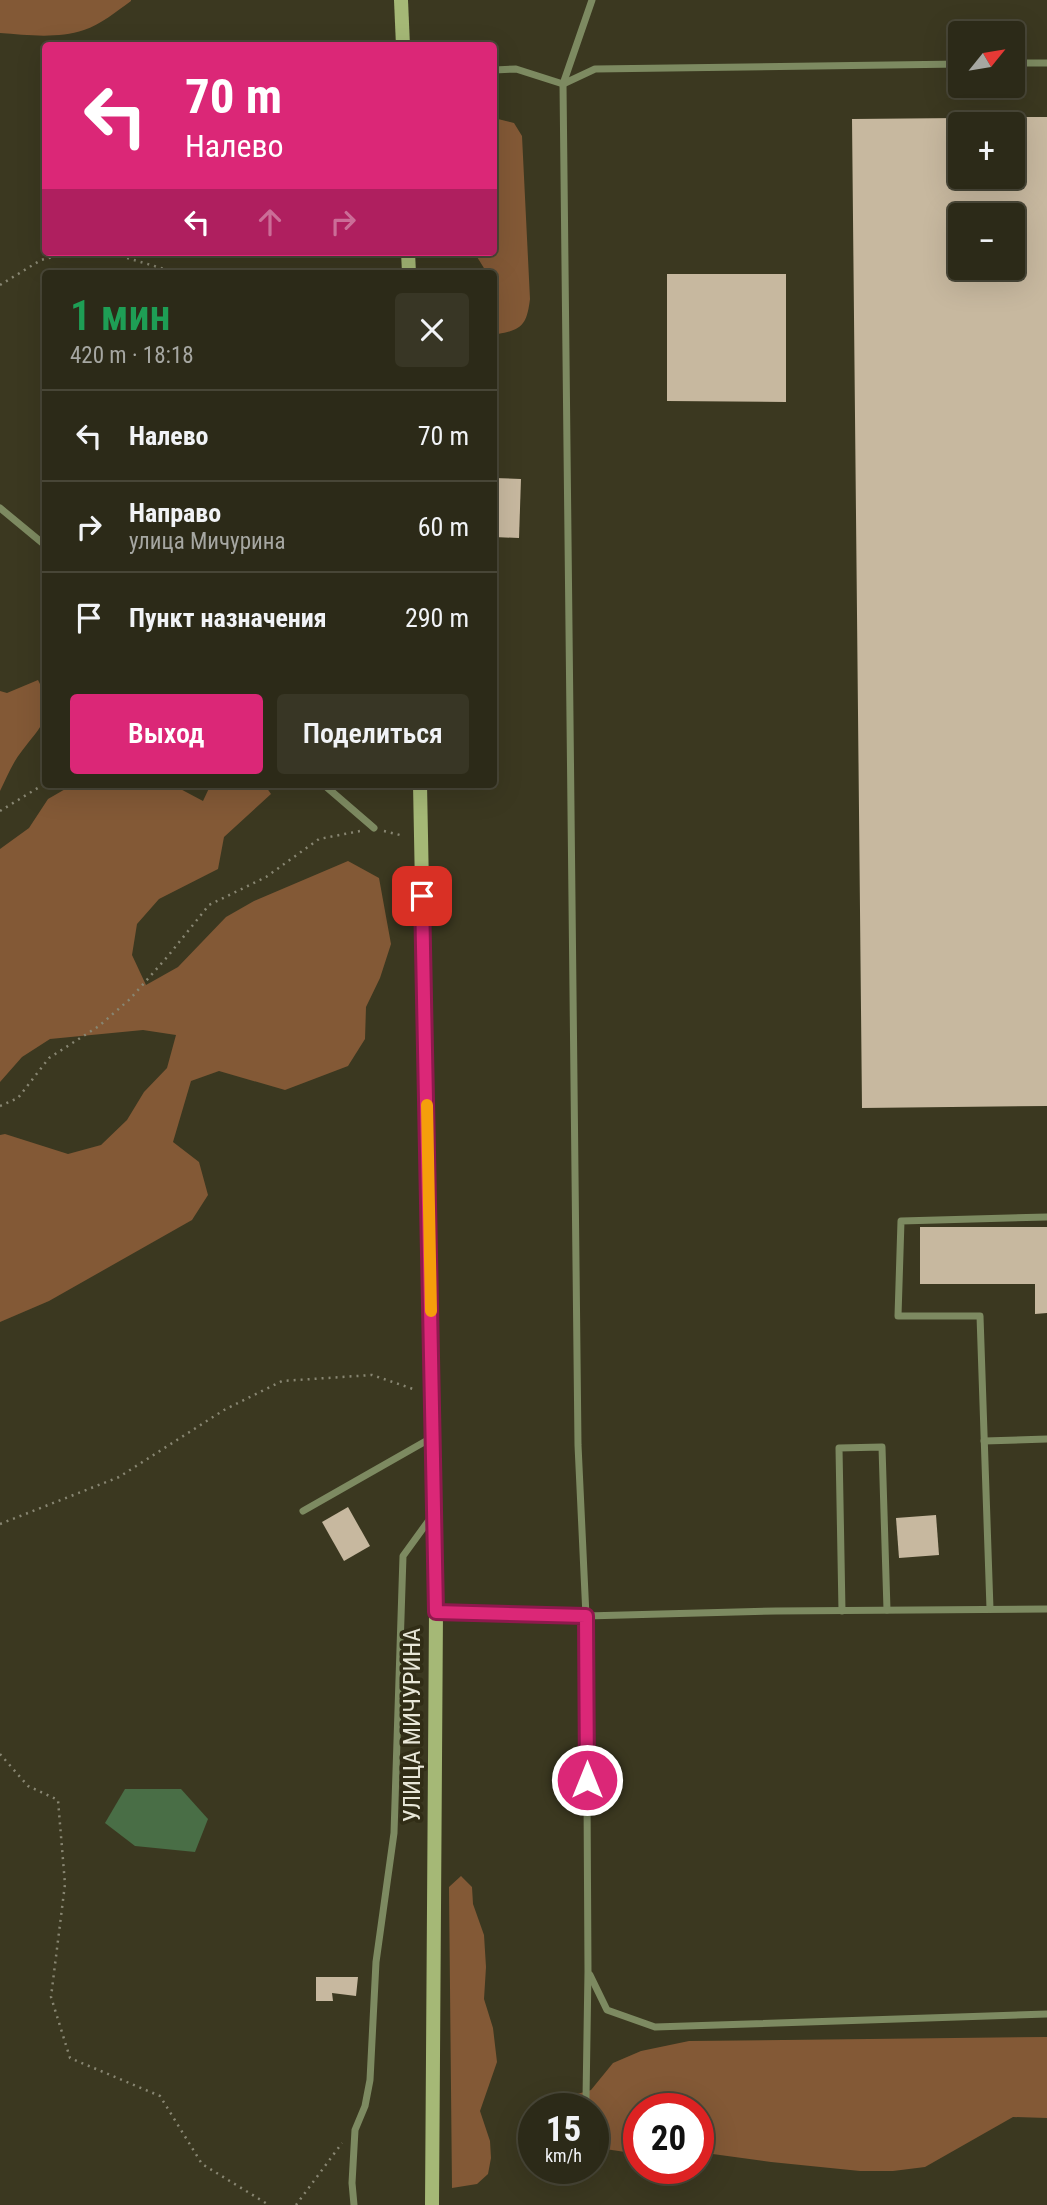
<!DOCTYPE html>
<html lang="ru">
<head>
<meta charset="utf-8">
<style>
  :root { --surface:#2c2a18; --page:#383625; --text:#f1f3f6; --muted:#a6a7a2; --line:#484637; --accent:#db2777 }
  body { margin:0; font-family:"Roboto Condensed",sans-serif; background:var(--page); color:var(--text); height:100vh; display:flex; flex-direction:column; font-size:26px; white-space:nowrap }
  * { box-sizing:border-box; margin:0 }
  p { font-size:23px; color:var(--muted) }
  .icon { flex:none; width:38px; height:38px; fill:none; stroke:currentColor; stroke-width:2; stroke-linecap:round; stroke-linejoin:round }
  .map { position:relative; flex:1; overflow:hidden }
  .side { position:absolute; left:42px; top:270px; width:455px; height:518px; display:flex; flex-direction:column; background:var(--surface); border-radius:7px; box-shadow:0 7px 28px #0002,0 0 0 2px var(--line) }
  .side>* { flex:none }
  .guide { position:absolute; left:42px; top:42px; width:455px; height:214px; border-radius:7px; box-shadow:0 7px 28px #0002,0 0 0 2px var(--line); background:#db2777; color:#fff; overflow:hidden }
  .needle { width:46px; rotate:60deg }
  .buttons { position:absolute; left:948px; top:21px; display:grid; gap:14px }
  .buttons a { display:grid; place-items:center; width:77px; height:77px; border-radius:7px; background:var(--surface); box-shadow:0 7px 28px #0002,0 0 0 2px var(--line); font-size:35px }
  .speed { position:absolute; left:518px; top:2093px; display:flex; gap:14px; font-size:35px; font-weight:700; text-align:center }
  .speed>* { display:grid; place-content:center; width:91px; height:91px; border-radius:50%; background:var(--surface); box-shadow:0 7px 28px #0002,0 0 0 2px var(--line); line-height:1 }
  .speed small { font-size:18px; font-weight:400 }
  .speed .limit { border:10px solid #d22; background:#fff; color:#111 }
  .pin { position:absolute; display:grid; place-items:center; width:60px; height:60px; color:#fff; margin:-30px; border-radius:14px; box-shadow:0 4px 10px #0006 }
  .me { position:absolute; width:77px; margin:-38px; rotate:0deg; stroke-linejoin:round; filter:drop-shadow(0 0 5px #0008) }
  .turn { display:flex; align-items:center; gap:24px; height:147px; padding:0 28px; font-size:32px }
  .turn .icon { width:91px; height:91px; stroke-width:2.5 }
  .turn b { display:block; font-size:49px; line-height:60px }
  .lanes { display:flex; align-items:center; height:66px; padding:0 28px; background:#0003; justify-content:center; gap:35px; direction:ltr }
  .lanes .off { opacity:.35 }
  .round { display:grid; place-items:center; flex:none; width:74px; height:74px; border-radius:7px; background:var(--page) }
  .head { display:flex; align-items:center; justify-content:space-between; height:119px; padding:0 28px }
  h1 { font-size:42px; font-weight:600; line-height:52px; color:#1e9e55 }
  .action { display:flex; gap:14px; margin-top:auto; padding:14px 28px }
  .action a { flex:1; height:80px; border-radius:7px; background:var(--accent); color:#fff; font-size:28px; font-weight:600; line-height:80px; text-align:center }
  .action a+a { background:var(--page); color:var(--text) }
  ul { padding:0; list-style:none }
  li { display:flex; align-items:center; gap:21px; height:91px; padding:0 28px; border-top:2px solid var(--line) }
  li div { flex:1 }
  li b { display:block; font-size:26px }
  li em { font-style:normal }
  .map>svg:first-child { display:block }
  .forest { fill:#835936 }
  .water { fill:#496e46 }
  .building { fill:#c7b89f; fill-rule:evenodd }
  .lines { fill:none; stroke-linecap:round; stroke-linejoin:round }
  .path { stroke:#888672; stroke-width:2.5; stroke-dasharray:2 5; stroke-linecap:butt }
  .service { stroke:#7d8a61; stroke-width:7 }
  .secondary { stroke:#a5b876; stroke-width:14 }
  .route-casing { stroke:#8e194d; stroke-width:18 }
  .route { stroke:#db2777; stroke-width:12 }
  .slow { stroke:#f59e0b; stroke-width:12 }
  .labels { text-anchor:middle; stroke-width:7; stroke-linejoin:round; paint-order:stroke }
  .street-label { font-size:24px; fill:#e8e7d8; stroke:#312d16 }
</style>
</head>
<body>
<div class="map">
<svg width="1047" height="2205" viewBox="0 0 1047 2205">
  <rect width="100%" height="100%" fill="#3b3820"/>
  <g class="forest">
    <path d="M 0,0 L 131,0 L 131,1 C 117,11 100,25 84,30 C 57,39 27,35 0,33 Z"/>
    <path d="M 498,119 L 514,123 L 522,136 L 530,299 C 527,323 523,330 498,334 L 494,329 L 494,273 L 487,273 L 474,252 L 494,252 L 494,123 Z"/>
    <path d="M 38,680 C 59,721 35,729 15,761 C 9,771 5,781 0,791 L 0,691 L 7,693 Z"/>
    <path d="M 74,784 L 171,784 L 203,801 L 211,784 L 264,784 L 271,794 L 224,837 L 218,869 L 159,899 L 137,924 L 132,955 L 146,985 L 178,967 L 226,917 L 254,901 L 348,861 L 379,878 L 391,944 L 380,978 L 366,1007 L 365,1039 L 348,1066 L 285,1090 L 219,1071 L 191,1081 L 173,1142 L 199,1162 L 208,1195 L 192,1220 L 49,1301 L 0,1322 L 0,1135 L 5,1134 L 68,1154 L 101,1145 L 127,1120 L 144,1092 L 167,1068 L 176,1035 L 143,1030 L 50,1039 L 22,1057 L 0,1082 L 0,849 L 29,828 L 48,799 Z"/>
    <path d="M 461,1876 L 472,1887 L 473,1904 L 484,1935 L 486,1967 L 484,1999 L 493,2028 L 497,2062 L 480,2111 L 490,2141 L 491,2158 L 488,2174 L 477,2184 L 452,2188 L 449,1887 Z"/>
    <path d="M 1047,2037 L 1047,2118 L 1013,2117 L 925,2167 L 893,2171 L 860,2171 L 771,2162 L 698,2152 L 698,2109 L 639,2109 L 639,2154 L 605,2149 L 593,2151 L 593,2109 L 540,2109 L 550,2102 L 591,2090 L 613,2063 L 641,2051 L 689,2041 Z"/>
  </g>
  <path class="water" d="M 125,1789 L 181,1789 L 208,1819 L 195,1852 L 135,1846 L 105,1823 Z"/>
  <g class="building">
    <path d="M 1013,117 L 1047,117 L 1047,1106 L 862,1108 L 852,119 L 961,118 L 961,177 L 1013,177 ZM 961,215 L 1013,215 L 1013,268 L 961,268 Z"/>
    <path d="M 667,274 L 786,274 L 786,402 L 667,401 Z"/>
    <path d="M 494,478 L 521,479 L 519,538 L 494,537 Z"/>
    <path d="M 920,1227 L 1047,1227 L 1047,1313 L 1035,1314 L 1035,1284 L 920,1284 Z"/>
    <path d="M 348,1507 L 370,1546 L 344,1561 L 322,1522 Z"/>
    <path d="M 936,1515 L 939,1555 L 899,1558 L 896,1518 Z"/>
    <path d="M 316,1977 L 358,1977 L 356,1996 L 332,1993 L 333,2001 L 316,2001 Z"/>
  </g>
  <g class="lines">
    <g class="path">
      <path d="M 107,252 L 178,273"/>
      <path d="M 0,285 L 41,260 L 71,252"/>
      <path d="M 0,811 L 46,783"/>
      <path d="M 384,831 L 404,836"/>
      <path d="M 0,1106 L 18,1098 L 49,1058 L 99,1026 L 130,999 L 168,956 L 209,905 L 266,877 L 319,839 L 360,831"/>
      <path d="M 0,1524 L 119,1477 L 224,1410 L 282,1381 L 372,1375 L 416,1390"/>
      <path d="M 0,1754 L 28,1786 L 58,1800 L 65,1884 L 51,1997 L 70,2058 L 160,2096 L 202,2164 L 269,2205"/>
      <path d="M 296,2205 L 342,2143"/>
    </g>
    <g class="service">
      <path d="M 1013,63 L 1047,63"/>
      <path d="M 494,70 L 516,69 L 563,84 L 595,69 L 961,64"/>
      <path d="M 0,508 L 46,546"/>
      <path d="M 323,784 L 374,828"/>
      <path d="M 984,1441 L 1047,1439"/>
      <path d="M 303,1511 L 433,1437"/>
      <path d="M 990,1609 L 980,1316 L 898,1316 L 901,1221 L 1047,1217"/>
      <path d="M 842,1611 L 839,1448 L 882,1447 L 887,1610"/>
      <path d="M 436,1612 L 586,1616 L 776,1611 L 1047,1609"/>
      <path d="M 590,1975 L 607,2010 L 655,2027 L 1047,2014"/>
      <path d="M 586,2099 L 588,1971 L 586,1616 L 578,1445 L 563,84 L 592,0"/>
      <path d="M 354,2205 L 352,2183 L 355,2130 L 365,2106 L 370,2080 L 376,1962 L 394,1833 L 403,1556 L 432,1516"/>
    </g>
    <g class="secondary">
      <path d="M 401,0 L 403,46"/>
      <path d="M 408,252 L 409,273"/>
      <path d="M 420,784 L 436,1612 L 432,2205"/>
    </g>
  </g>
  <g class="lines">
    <defs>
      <path id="route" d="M 422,896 L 436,1612 L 586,1616 L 587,1780"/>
    </defs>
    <use href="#route" class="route-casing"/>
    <use href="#route" class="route"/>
    <path class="slow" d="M 427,1105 L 431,1311"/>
  </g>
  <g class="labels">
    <g class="street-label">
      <text transform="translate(412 1725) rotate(-90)" y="8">УЛИЦА МИЧУРИНА</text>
    </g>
  </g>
</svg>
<div class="buttons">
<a><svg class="needle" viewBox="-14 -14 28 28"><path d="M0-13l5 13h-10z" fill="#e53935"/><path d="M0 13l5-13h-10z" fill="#a6a7a2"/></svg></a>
<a>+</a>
<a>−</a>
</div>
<div class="speed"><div>15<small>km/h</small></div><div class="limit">20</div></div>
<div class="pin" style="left:422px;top:896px;background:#d93025"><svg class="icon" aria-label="arrive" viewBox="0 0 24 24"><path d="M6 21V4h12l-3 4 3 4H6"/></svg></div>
<svg class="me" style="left:587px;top:1780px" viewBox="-20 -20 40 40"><circle r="17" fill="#db2777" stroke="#fff" stroke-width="3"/><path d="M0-11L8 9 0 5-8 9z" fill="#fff"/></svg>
<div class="guide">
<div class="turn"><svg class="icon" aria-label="left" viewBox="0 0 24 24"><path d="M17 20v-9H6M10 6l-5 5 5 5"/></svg><div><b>70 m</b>Налево</div></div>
<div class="lanes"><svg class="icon" aria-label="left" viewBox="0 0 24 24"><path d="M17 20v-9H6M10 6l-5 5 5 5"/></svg><svg class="icon off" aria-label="ahead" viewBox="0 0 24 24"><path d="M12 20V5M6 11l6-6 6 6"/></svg><svg class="icon off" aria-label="right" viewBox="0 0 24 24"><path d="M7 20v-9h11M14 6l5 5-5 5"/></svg></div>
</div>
<section class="side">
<div class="head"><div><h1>1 мин</h1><p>420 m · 18:18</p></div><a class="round"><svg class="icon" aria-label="close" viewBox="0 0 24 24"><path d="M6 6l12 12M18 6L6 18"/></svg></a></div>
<ul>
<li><svg class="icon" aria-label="left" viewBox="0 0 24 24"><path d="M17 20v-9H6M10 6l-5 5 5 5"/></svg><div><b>Налево</b></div><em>70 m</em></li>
<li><svg class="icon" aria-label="right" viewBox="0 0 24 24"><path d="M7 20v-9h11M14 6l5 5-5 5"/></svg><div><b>Направо</b><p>улица Мичурина</p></div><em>60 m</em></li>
<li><svg class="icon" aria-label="arrive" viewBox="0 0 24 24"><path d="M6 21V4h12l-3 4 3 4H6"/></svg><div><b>Пункт назначения</b></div><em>290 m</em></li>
</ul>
<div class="action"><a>Выход</a><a>Поделиться</a></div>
</section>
</div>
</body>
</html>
